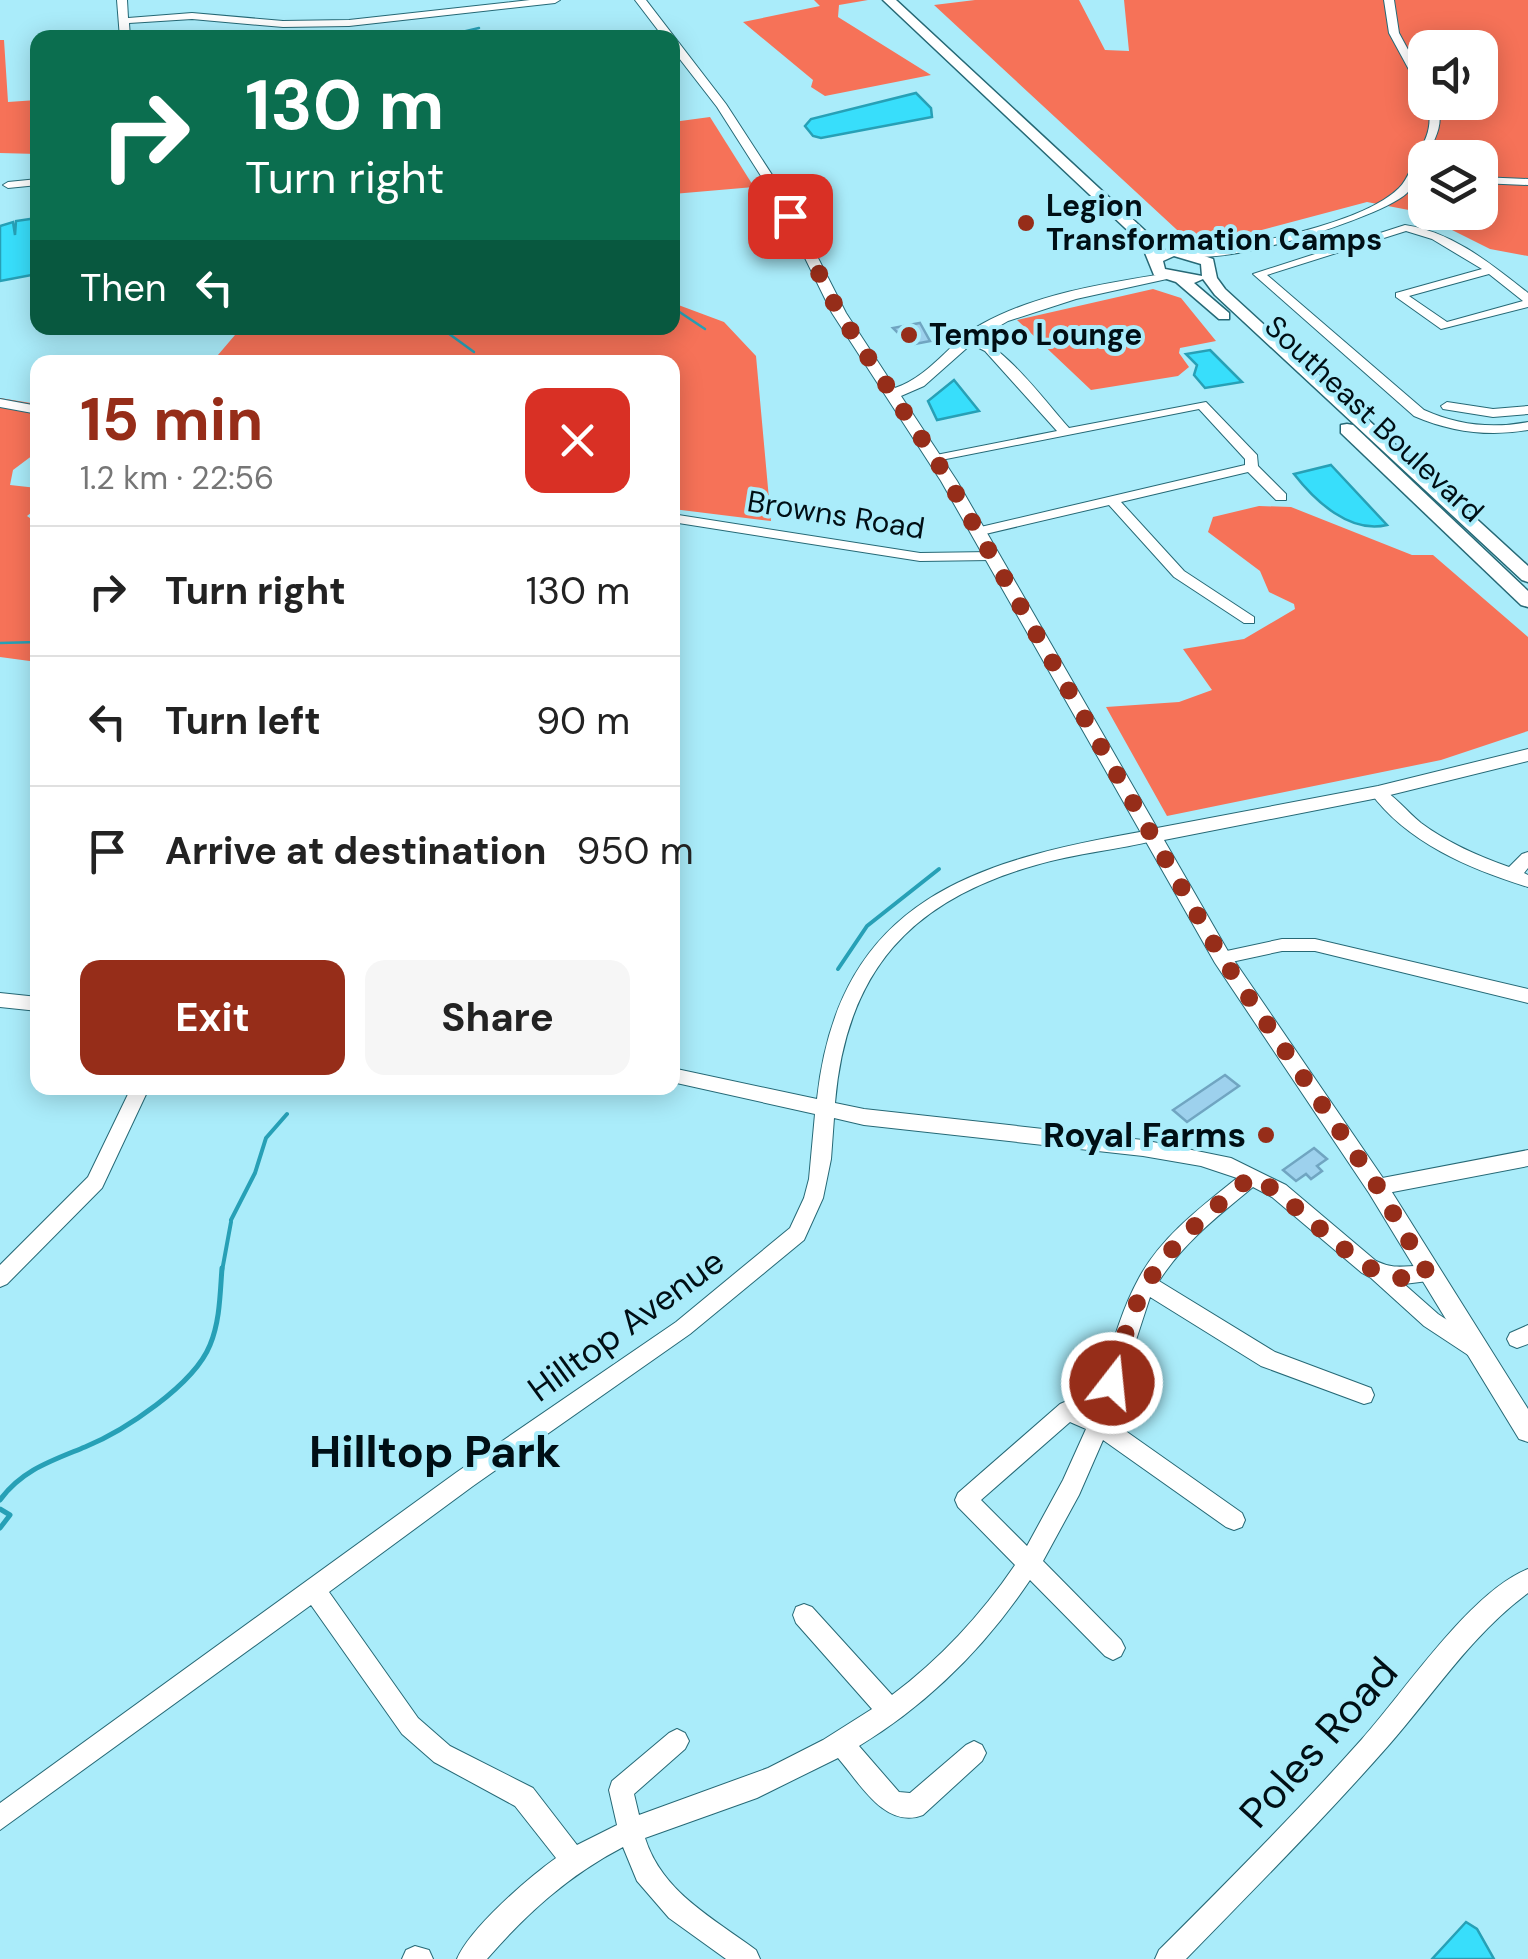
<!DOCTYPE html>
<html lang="en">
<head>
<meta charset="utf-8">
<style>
  :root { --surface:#fff; --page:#f6f6f6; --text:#222; --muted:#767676; --line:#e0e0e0; --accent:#962d19 }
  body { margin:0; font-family:"DM Sans",sans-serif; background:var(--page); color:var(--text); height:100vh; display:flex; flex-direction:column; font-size:38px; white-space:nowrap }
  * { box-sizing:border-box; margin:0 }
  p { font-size:32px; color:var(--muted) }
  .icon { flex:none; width:55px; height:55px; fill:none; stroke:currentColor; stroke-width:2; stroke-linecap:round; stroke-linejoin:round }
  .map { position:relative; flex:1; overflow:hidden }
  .drawer { position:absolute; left:30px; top:355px; width:650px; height:740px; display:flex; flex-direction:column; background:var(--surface); border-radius:20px; box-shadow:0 5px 25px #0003 }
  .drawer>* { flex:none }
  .banner { position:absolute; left:30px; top:30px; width:650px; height:305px; border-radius:20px; box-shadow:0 5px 25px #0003; background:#0b6e4f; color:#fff; overflow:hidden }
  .tools { position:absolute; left:1408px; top:30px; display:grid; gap:20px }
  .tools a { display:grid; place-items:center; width:90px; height:90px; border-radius:20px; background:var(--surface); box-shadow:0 5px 25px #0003; font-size:50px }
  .pin { position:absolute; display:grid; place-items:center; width:85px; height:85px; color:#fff; margin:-42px; border-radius:20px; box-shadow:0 5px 15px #0006 }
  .me { position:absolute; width:110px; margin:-55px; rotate:16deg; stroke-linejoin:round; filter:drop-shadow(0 0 8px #0008) }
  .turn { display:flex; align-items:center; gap:35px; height:210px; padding:0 50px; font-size:45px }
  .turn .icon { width:130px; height:130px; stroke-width:2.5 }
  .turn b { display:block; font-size:70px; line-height:85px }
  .then { display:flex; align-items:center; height:95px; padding:0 50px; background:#0003; gap:20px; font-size:38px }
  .round { display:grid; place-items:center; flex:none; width:105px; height:105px; border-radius:20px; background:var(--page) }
  .head { display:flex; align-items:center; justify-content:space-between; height:170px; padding:0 50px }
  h1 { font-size:60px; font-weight:700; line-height:75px; color:var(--accent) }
  .action { display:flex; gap:20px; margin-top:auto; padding:20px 50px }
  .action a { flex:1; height:115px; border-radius:20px; background:var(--accent); color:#fff; font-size:40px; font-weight:700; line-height:115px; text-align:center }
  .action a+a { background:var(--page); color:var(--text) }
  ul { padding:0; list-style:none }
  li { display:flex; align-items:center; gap:30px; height:130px; padding:0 50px; border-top:2px solid var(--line) }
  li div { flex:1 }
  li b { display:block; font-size:38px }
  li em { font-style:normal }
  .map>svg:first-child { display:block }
  .forest { fill:#f67258; fill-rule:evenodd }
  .water { fill:#38defb; stroke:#27a0b6; stroke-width:2.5 }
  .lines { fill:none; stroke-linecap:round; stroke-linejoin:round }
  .stream-far2 { stroke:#27a0b6; stroke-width:2.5 }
  .stream-far1 { stroke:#27a0b6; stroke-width:4 }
  .stream { stroke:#27a0b6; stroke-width:5 }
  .building { fill:#9dd1ed; stroke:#70a5c1; stroke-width:2.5 }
  .minor-casing { stroke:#266976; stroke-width:2 }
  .tertiary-casing { stroke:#266976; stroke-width:2 }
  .secondary-casing { stroke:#266976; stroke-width:3 }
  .minor { fill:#fff; fill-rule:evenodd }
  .tertiary { fill:#fff; fill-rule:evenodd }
  .secondary { fill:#fff; fill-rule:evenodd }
  .route { stroke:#962d19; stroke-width:18; stroke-dasharray:0 32.4 }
  .poi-dot { fill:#962d19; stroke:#aaecfa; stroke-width:4 }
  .labels { text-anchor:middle; stroke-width:8; stroke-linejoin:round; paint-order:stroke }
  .far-poi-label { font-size:30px; font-weight:bold; fill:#000f15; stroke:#aaecfa; text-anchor:start }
  .far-street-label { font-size:30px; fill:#000f15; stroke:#aaecfa }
  .poi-label { font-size:35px; font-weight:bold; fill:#000f15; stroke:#aaecfa; text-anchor:end }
  .street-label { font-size:35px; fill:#000f15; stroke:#aaecfa }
  .near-street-label { font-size:42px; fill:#000f15; stroke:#aaecfa }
  .near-neighbourhood-label { font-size:45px; font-weight:bold; fill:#000f15; stroke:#aaecfa }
</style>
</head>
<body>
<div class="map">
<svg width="1528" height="1959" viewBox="0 0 1528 1959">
  <rect width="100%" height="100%" fill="#aaecfa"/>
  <g class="forest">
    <path d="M 814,0 L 868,0 L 839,5 L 838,17 L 931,75 L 825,96 L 811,87 L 813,80 L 743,22 L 820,6 Z"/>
    <path d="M 975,0 L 1079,0 L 1105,50 L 1129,51 L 1124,0 L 1528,0 L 1528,256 L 1490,249 L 1414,211 L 1367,202 L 1213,243 L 1189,241 L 934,5 ZM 1425,48 L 1480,48 L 1480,102 L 1425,102 ZM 1425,158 L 1480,158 L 1480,212 L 1425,212 Z"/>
    <path d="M 0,40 L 4,40 L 8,102 L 37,100 L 37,154 L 0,153 Z"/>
    <path d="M 710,117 L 754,187 L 673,194 L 673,122 Z"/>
    <path d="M 1153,289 L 1181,298 L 1216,341 L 1180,348 L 1179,353 L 1189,367 L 1178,376 L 1091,390 L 1017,320 Z"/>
    <path d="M 673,303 L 724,322 L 756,356 L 771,521 L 673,509 L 672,362 L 212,362 L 235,335 L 189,328 L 672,328 Z"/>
    <path d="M 0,398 L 37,404 L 37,452 L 13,470 L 10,485 L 37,488 L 37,508 L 27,516 L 37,523 L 37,662 L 0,657 Z"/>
    <path d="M 1259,506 L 1291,507 L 1412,555 L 1433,555 L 1528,637 L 1528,731 L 1441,760 L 1167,816 L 1106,707 L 1179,702 L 1212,690 L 1183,649 L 1244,639 L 1295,609 L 1294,604 L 1269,592 L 1260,571 L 1208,532 L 1213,517 Z"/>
  </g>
  <g class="water">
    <path d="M 916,93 L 931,108 L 932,117 L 821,138 L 813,136 L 805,126 L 811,119 Z"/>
    <path d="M 37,218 L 37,274 L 0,281 L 0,226 L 13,222 L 15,235 L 16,221 Z"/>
    <path d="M 1210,350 L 1242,382 L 1205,388 L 1194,375 L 1197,365 L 1186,354 Z"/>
    <path d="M 954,380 L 979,411 L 937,420 L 928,401 Z"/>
    <path d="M 1331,465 L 1387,525 C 1350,534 1315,501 1294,474 Z"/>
    <path d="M 1466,1922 L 1477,1929 L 1494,1959 L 1432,1959 Z"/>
  </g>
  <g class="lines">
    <g class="stream-far2">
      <path d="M 462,32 L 479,28"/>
      <path d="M 466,38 L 469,34"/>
      <path d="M 672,307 L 705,329"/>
      <path d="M 441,328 L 474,352"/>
      <path d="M 0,643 L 38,642"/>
    </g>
    <g class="stream-far1">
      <path d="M 838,969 L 867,926 L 939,869"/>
      <path d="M 231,1220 L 255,1173 L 266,1138 L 287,1114"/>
      <path d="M 222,1271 L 231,1222"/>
    </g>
    <g class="stream">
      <path d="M 0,1500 C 22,1470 51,1461 85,1447 C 124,1431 194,1385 210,1345 C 220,1321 220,1294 222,1268"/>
      <path d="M 0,1509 L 10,1515 L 0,1528"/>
    </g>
  </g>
  <g class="building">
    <path d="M 920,323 L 930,341 L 910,345 L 893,328 Z"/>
    <path d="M 1225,1075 L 1239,1086 L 1187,1122 L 1173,1110 Z"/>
    <path d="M 1314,1148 L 1327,1159 L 1317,1166 L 1322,1171 L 1311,1179 L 1306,1174 L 1296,1181 L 1283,1170 Z"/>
  </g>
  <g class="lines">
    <defs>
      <g id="minor">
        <path d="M 117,0 L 127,0 L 128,18 L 192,13 L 283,21 L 349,20 L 530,0 L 560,0 L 555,3 L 349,26 L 283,27 L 192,19 L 129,23 L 130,38 L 120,38 Z"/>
        <path d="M 1384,0 L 1394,0 L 1399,33 L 1425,81 L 1425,93 L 1420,90 L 1389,33 Z"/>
        <path d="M 1427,102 L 1437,102 C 1445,126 1434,140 1425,159 C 1420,171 1416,183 1407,193 C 1381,218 1216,269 1187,254 L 1193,251 C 1244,247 1363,224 1399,188 C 1408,179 1412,165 1418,154 C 1428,136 1433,123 1427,102 Z"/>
        <path d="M 1480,177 L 1528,179 L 1528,185 L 1480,183 Z"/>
        <path d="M 38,179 L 38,185 L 8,188 L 3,185 L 8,182 Z"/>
        <path d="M 1405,225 C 1453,232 1491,264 1528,293 L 1528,307 L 1441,329 L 1396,297 L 1396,293 L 1482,269 L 1432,239 L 1406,231 L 1267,275 L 1424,410 C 1457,425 1492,429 1528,422 L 1528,430 C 1489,437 1451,432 1414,416 L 1253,274 ZM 1489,274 L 1523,301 L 1447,322 L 1409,296 Z"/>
        <path d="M 965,335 C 997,335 1047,404 1069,428 L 1206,402 L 1257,455 L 1258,466 L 1286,494 L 1286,500 L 1276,500 L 1248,472 L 1121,502 L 1184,571 L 1254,617 L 1254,623 L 1244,623 L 1174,577 L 1109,505 L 977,536 L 972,535 L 972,529 L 1245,465 L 1245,459 L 1199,409 L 931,462 L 931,456 L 1057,431 L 985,351 L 965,341 Z"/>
        <path d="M 0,399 L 38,406 L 38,414 L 0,407 Z"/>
        <path d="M 1447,402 L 1493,409 L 1528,406 L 1528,414 L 1493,417 L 1443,409 L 1441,406 Z"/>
        <path d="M 672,514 L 920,553 L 991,552 L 998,556 L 991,560 L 920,561 L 672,522 Z"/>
        <path d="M 1378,787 C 1394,794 1407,812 1421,823 C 1448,843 1478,856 1509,867 L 1522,854 L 1528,852 L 1528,868 L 1524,873 L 1528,875 L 1528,887 C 1470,869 1407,843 1370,792 L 1372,788 Z"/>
        <path d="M 1151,830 L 1159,836 L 1157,840 C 1117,850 1076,853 1036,865 C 911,900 846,971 835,1103 L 864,1109 L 1143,1140 L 1231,1158 L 1286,1185 L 1376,1261 C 1400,1273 1413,1261 1436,1268 L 1439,1274 L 1436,1280 L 1404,1284 L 1438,1314 L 1482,1343 L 1485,1349 L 1482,1355 L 1475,1358 L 1468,1355 L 1424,1326 L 1371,1278 L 1362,1273 L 1272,1197 L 1253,1187 C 1219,1215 1183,1243 1159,1281 L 1275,1352 L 1371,1388 L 1374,1395 L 1371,1402 L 1364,1404 L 1261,1366 L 1150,1297 L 1110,1420 L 1242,1513 L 1245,1520 L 1242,1527 L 1234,1530 L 1226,1527 L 1103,1440 L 1079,1495 L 1043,1561 L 1121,1640 L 1125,1648 L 1121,1656 L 1113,1660 L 1105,1656 L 1030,1580 C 985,1647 928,1704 859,1746 L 899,1792 L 910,1793 L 966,1745 L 974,1741 L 982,1745 L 986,1753 L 982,1761 L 923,1815 C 885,1830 859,1782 838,1758 L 757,1798 L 645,1838 C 662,1892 713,1918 756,1950 L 760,1959 L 726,1959 L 669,1918 L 637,1881 L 623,1847 C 569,1875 527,1913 487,1959 L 457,1959 C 470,1928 528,1878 556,1858 L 515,1806 L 434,1762 L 402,1734 L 311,1605 L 0,1830 L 0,1803 L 457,1472 L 676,1322 L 790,1228 L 804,1198 L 809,1179 L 815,1114 L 672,1082 L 672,1068 L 817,1099 C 839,897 977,860 1151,830 ZM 834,1118 L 864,1125 L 1143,1156 L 1201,1166 L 1237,1178 C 1201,1207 1161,1237 1139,1278 C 1116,1320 1107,1367 1092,1412 L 1067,1401 L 1060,1404 L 958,1493 L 955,1500 L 958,1507 L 1015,1565 C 981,1615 940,1659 892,1695 L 812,1607 L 804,1604 L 796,1607 L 793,1615 L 796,1623 L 872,1709 L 823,1740 L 768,1768 L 639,1815 L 634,1794 L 685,1749 L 689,1741 L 685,1733 L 677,1729 L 669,1733 L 612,1781 L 609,1790 L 617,1825 L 577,1845 L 533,1788 L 450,1746 L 418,1718 L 329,1592 L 473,1486 L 690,1334 L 804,1240 L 823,1198 L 831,1159 ZM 1070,1422 L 1086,1429 L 1063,1480 L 1027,1546 L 981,1500 Z"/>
        <path d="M 1282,939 L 1315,939 L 1528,989 L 1528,1003 L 1315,951 L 1282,951 L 1222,964 L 1213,958 L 1222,952 Z"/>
        <path d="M 0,993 L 38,997 L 38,1011 L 0,1007 Z"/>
        <path d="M 131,1088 L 149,1088 L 102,1188 L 7,1284 L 0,1287 L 0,1265 L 88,1177 Z"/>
        <path d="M 1528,1150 L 1528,1166 L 1377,1195 L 1370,1193 L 1367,1187 L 1370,1181 L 1377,1179 Z"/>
        <path d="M 1528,1325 L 1528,1344 L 1517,1348 L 1510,1345 L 1507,1339 L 1510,1333 Z"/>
        <path d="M 1528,1569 L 1528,1593 C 1472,1634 1433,1695 1388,1746 C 1323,1820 1254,1889 1186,1959 L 1155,1959 L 1159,1950 C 1228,1881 1297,1812 1362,1739 C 1405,1691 1470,1592 1528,1569 Z"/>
        <path d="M 415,1946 L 429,1950 L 433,1959 L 402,1959 L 406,1950 Z"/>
      </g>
      <path id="tertiary" d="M 635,0 L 646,0 L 726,104 L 789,201 L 846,313 L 895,388 C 931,376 950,341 982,324 C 1038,293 1107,283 1169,273 L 1176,277 L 1076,299 L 1008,321 L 977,339 L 924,386 L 901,396 L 957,481 L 1157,828 L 1378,786 L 1528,749 L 1528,761 L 1378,798 L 1164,840 L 1229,953 L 1385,1181 L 1528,1409 L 1528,1442 L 1519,1439 L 1369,1193 L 1215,963 L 941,481 L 832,313 L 777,201 L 717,107 L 672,49 L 672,38 L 664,38 Z"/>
      <g id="secondary">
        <path d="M 883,0 L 896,0 L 1153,238 L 1159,251 L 1181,248 L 1213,259 L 1217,278 L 1225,289 L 1528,566 L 1528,582 L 1522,580 L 1215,295 L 1203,279 L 1194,283 L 1229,313 L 1229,319 L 1219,319 L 1176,282 L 1154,275 L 1141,243 ZM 1174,256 L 1201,264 L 1202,276 L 1165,269 L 1163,261 Z"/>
        <path d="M 1347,424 L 1353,425 L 1528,591 L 1528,607 L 1521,605 L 1341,433 L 1341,425 Z"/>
      </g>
    </defs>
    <use href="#minor" class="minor-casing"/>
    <use href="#tertiary" class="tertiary-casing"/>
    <use href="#secondary" class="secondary-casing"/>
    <use href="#minor" class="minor"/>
    <use href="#tertiary" class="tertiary"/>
    <use href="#secondary" class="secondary"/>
  </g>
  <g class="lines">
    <path class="route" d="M 790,216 L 839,313 L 943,471 L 1222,958 L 1378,1187 L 1428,1274 C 1416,1276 1402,1280 1390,1277 C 1354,1268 1294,1198 1252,1176 C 1204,1217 1155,1254 1132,1315 C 1123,1337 1119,1361 1112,1383"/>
  </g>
  <g class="poi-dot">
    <circle cx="1026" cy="223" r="10"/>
    <circle cx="909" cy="335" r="10"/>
    <circle cx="1266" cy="1135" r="10"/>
  </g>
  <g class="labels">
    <g class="far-poi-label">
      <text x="1046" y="216">Legion<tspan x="1046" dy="34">Transformation Camps</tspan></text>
      <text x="929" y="345">Tempo Lounge</text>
    </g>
    <g class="far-street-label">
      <text transform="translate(1374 419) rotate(43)" y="10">Southeast Boulevard</text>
      <text transform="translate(836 515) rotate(9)" y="10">Browns Road</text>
    </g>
    <g class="poi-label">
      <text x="1246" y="1147">Royal Farms</text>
    </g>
    <g class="street-label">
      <text transform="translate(626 1325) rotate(-36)" y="12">Hilltop Avenue</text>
    </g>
    <g class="near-street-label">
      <text transform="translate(1318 1742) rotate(-48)" y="15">Poles Road</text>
    </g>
    <g class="near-neighbourhood-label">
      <text x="435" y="1467">Hilltop Park</text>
    </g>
  </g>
</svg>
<div class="tools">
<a><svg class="icon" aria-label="sound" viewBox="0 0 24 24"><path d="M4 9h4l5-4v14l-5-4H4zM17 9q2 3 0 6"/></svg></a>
<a><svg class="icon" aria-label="layers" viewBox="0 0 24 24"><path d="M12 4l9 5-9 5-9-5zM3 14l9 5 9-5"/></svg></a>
</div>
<div class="pin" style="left:790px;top:216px;background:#d93025"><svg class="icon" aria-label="arrive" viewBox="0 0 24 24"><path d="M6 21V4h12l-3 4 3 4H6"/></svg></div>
<svg class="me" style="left:1112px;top:1383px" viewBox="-20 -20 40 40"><circle r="17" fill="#962d19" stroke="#fff" stroke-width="3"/><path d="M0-11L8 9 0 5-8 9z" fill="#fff"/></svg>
<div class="banner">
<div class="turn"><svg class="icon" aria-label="right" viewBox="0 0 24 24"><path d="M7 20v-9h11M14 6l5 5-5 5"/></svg><div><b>130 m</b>Turn right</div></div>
<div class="then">Then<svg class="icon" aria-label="left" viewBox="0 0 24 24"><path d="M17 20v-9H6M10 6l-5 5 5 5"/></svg></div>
</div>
<section class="drawer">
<div class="head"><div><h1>15 min</h1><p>1.2 km · 22:56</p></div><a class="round" style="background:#d93025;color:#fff"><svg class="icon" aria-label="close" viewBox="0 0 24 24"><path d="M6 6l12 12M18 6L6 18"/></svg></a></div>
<ul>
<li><svg class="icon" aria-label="right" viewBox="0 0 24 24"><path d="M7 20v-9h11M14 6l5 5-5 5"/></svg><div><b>Turn right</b></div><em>130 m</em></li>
<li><svg class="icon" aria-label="left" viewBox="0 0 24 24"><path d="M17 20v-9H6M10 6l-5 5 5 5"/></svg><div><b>Turn left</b></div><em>90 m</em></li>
<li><svg class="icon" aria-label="arrive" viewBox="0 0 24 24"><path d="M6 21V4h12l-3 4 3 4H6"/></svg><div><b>Arrive at destination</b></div><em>950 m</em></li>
</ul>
<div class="action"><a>Exit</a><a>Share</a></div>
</section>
</div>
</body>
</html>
